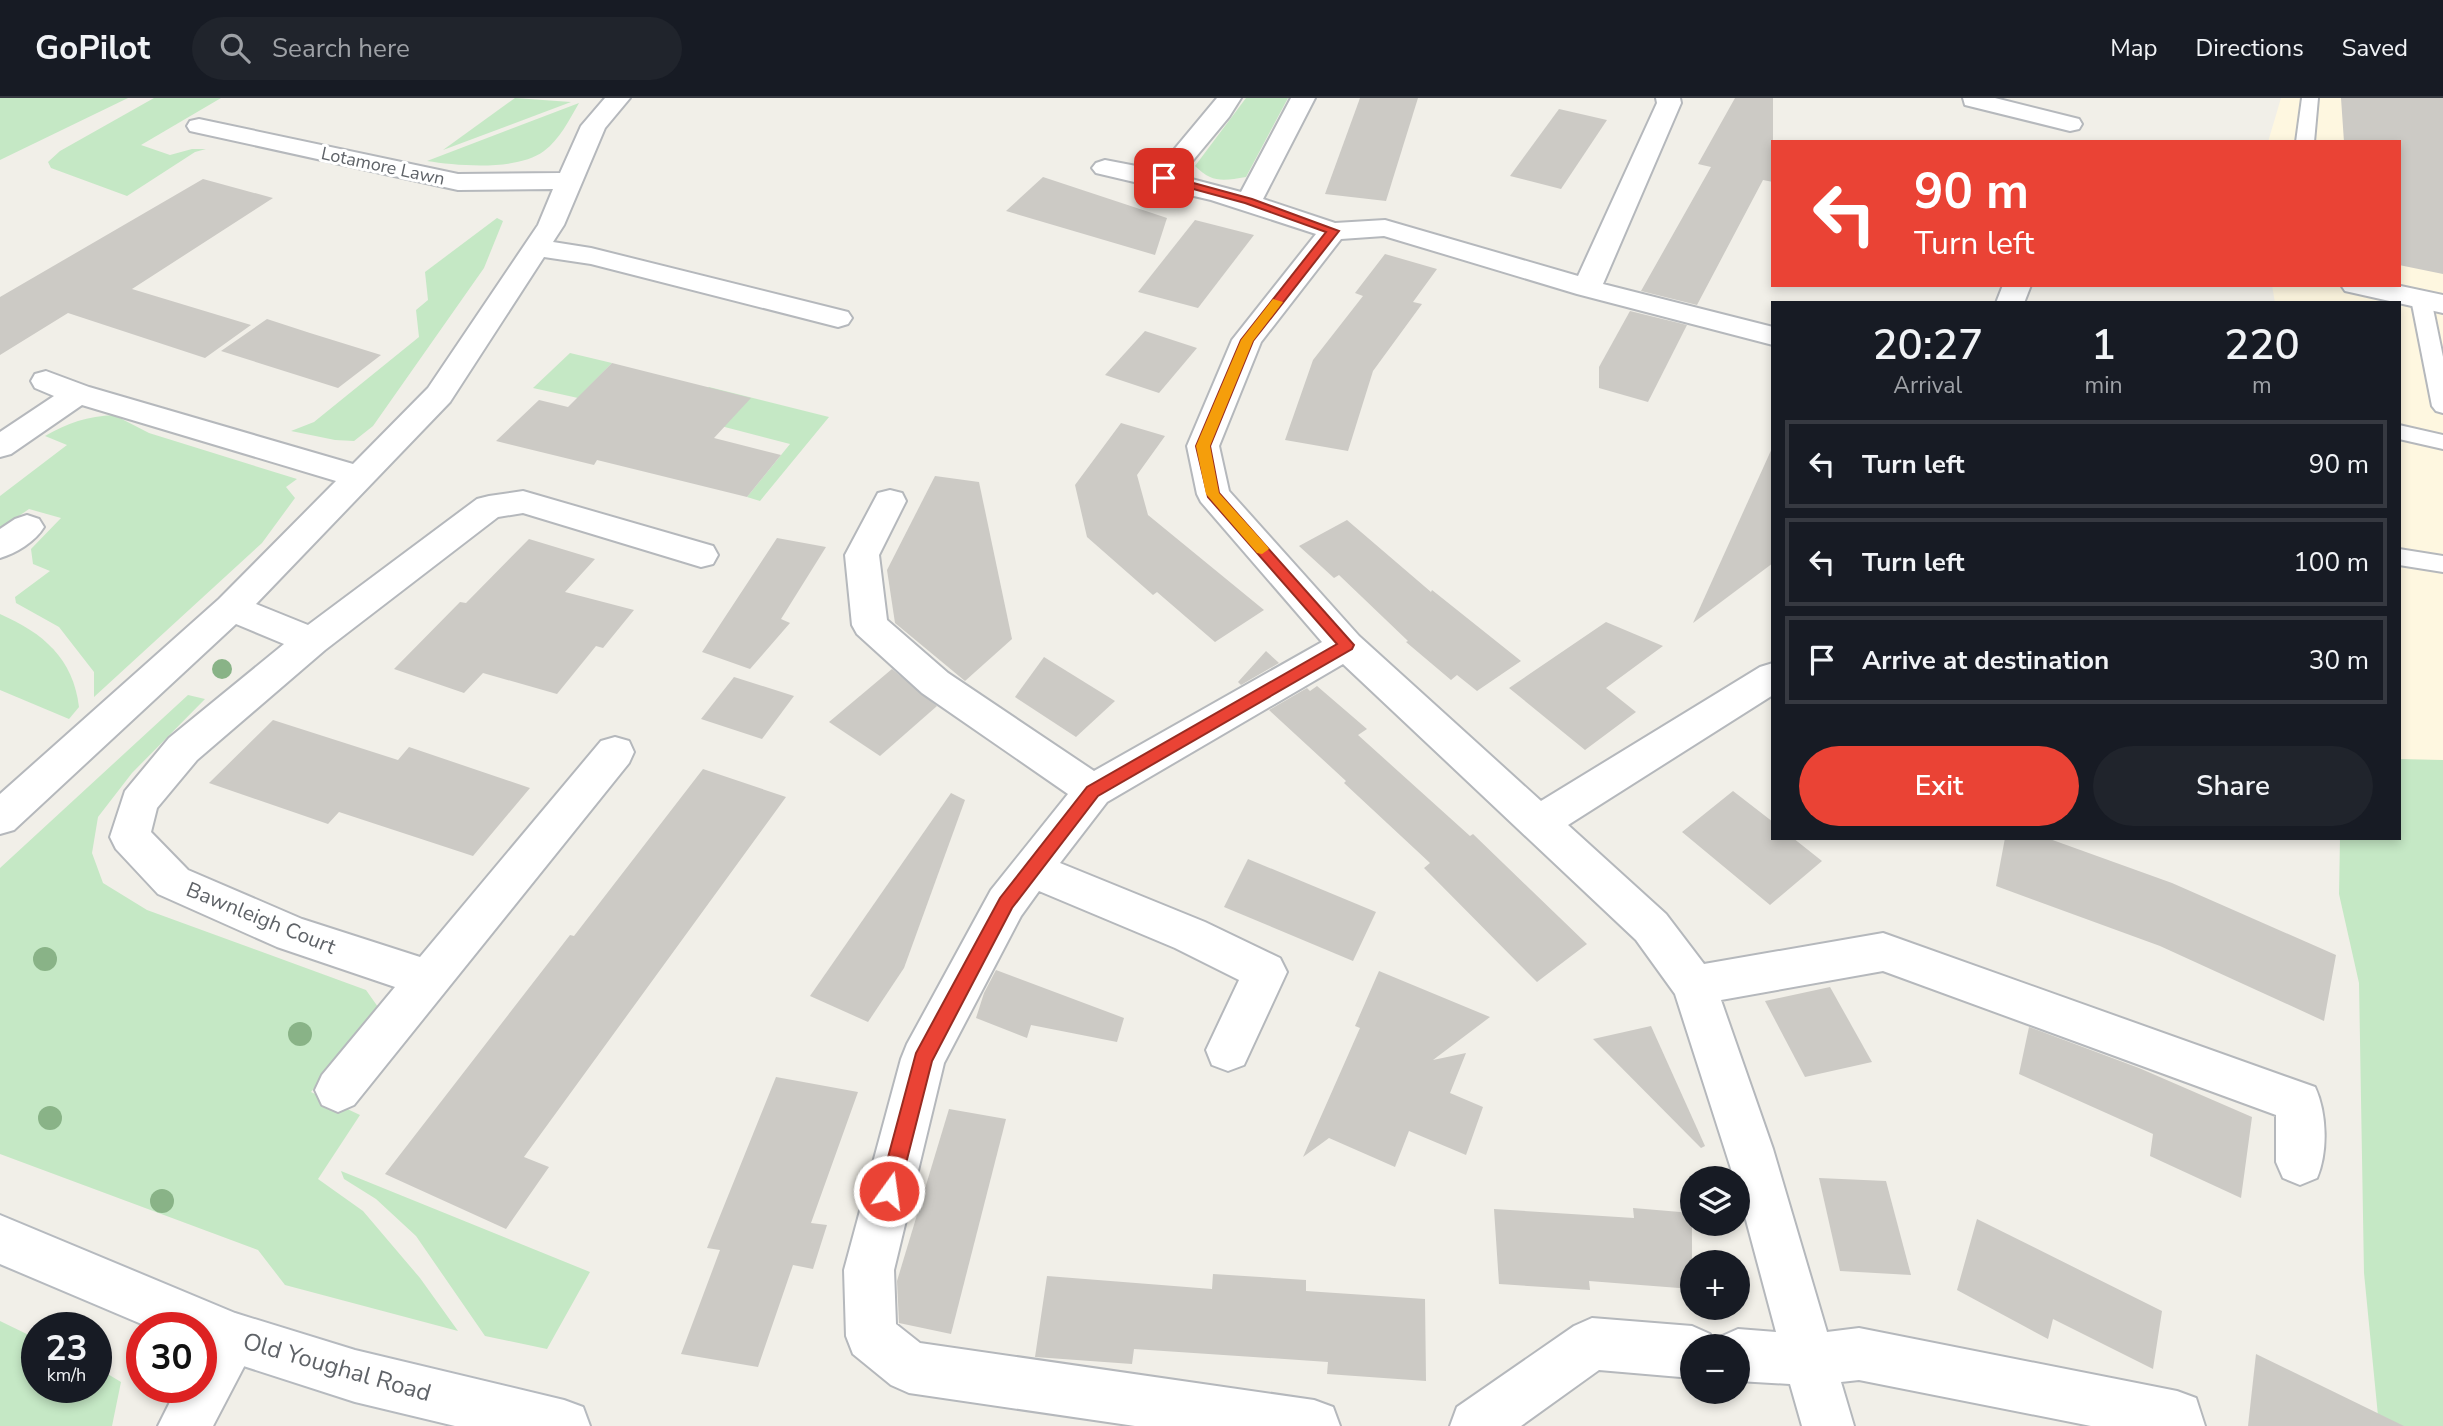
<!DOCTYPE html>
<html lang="en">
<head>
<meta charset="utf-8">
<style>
  :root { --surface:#171b24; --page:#20242c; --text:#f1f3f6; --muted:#9ea1a6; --line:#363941; --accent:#ea4335 }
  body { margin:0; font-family:"Nunito Sans",sans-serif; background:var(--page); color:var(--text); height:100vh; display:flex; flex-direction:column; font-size:26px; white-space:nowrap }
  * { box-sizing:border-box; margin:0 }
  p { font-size:23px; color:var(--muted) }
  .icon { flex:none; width:38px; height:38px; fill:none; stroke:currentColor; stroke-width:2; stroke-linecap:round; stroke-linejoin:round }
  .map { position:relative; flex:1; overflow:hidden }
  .sheet { position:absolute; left:1771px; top:203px; width:630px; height:539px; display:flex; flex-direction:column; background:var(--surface); border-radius:0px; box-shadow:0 4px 10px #0003 }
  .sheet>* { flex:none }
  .banner { position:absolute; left:1771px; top:42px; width:630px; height:147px; border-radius:0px; box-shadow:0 4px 10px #0003; background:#ea4335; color:#fff; overflow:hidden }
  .tools { position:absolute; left:1680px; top:1068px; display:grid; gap:14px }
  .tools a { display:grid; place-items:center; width:70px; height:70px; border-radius:50%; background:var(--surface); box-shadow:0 4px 10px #0003; font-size:35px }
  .speed { position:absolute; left:21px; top:1214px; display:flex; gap:14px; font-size:35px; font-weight:700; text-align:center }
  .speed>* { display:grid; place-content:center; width:91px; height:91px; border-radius:50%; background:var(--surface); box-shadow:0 4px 10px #0003; line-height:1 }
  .speed small { font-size:18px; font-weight:400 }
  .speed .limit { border:10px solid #d22; background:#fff; color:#111 }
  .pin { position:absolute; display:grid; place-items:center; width:60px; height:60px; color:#fff; margin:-30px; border-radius:14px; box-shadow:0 4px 10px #0006 }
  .me { position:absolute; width:77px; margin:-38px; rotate:14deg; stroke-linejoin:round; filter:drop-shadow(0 0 5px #0008) }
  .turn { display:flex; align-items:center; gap:24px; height:147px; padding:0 28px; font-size:32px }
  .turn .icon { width:91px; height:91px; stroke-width:2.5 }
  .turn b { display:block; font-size:49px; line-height:60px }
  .eta { display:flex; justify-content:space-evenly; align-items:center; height:119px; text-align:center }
  .eta b { font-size:42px; font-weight:600; line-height:49px }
  .primary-button { display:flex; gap:14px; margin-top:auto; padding:14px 28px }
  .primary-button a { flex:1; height:80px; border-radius:42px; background:var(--accent); color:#fff; font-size:28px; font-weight:600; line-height:80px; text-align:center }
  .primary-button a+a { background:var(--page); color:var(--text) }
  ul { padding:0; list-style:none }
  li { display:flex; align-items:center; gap:21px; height:88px; margin:0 14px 10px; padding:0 14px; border:4px solid var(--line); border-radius:0px }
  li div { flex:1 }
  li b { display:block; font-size:26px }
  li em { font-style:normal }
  header { display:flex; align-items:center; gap:42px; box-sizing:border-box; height:98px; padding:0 35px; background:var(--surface); border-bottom:2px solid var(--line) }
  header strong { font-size:33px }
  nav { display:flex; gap:38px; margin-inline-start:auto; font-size:24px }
  .search { width:490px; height:63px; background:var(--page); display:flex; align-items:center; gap:18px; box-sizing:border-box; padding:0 24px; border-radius:38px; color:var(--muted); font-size:26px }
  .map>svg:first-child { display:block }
  .commercial { fill:#fef7e0 }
  .green { fill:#c5e8c5 }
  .building { fill:#cccac5 }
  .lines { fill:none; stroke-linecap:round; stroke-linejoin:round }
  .service-casing { stroke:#b5b8bc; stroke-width:4 }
  .minor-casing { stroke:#b5b8bc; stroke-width:4 }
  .secondary-casing { stroke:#b6babf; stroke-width:4 }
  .service { fill:#fff; fill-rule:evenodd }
  .minor { fill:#fff; fill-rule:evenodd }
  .secondary { fill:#fff; fill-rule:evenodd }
  .tree { fill:#89b387 }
  .route { fill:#ea4335; stroke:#982c22; stroke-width:2 }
  .slow { fill:#f59e0b }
  .labels { text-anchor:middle; stroke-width:6; stroke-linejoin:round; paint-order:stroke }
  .far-street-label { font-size:18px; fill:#5f6368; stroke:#fff }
  .street-label { font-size:21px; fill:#5f6368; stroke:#fff }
  .near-street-label { font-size:24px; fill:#5f6368; stroke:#fff }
</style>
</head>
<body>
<header>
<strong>GoPilot</strong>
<div class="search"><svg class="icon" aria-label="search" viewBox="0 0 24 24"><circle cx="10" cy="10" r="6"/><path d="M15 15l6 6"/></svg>Search here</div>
<nav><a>Map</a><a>Directions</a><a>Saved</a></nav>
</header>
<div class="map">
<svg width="2443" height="1328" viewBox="0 0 2443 1328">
  <rect width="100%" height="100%" fill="#f1efe8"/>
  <path class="commercial" d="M 2281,0 L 2443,0 L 2443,1328 L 2399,740 L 2399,205 L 2275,205 L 2272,187 L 2399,187 L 2399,44 L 2268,44 Z"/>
  <g class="green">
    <path d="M 0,0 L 128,0 L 0,62 Z"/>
    <path d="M 154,0 L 221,0 L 141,47 L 170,57 L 192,51 L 206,51 L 195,54 L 127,98 L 51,70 L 48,64 L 60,53 Z"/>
    <path d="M 515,0 L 571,4 L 443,52 Z"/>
    <path d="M 1246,0 L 1288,0 L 1246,79 C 1223,83 1212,85 1195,68 Z"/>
    <path d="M 579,5 C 569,22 560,41 544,53 C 517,73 459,68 427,63 Z"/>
    <path d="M 497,120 L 503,123 L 484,170 L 373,328 L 354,343 L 335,342 L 291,333 L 314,324 L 419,239 L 416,212 L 428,202 L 425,174 Z"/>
    <path d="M 570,255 L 612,265 L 578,300 L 533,290 Z"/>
    <path d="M 709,289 L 829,319 L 760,403 L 747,399 L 790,346 L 694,321 L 698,300 Z"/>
    <path d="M 114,317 L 149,335 L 297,381 L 286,389 L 295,400 L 262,445 L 94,599 L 94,574 L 59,529 L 16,505 L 15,499 L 50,473 L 33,466 L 31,451 L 61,420 L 29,411 L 0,431 L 0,398 L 67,347 L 45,338 C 67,325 88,318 114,317 Z"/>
    <path d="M 0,516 C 43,535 73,560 79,609 L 69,621 L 0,592 Z"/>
    <path d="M 188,597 L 205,601 L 132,675 L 98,719 L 92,755 L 103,785 L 147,812 L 366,892 L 378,909 L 368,925 L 311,994 L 360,1017 L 318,1081 L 363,1113 L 420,1180 L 458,1233 L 285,1187 L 258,1152 L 0,1056 L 0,770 Z"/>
    <path d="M 2399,661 L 2443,662 L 2443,1328 L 2379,1328 L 2364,1175 L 2359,885 L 2339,796 L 2340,740 L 2399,740 Z"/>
    <path d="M 341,1073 L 590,1174 L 547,1251 L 485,1238 L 416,1138 L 376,1101 L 344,1081 Z"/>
    <path d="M 0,1223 L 37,1241 L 37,1290 L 96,1290 L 96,1269 L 121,1284 L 112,1328 L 0,1328 Z"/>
  </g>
  <g class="building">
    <path d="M 1360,0 L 1418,0 L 1386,103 L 1325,96 Z"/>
    <path d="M 1735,0 L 1773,0 L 1773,84 L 1763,82 L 1697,207 L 1641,193 L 1711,69 L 1698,66 Z"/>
    <path d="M 2341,0 L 2443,0 L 2443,176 L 2399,167 L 2399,44 L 2344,44 Z"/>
    <path d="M 1559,11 L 1607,22 L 1561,91 L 1510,78 Z"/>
    <path d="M 1043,79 L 1167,120 L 1155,157 L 1006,113 Z"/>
    <path d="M 203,81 L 273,100 L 132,191 L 251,227 L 205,260 L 68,215 L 0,257 L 0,199 Z"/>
    <path d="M 1195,122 L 1254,137 L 1198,210 L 1138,194 Z"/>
    <path d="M 1385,156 L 1437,171 L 1413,204 L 1422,206 L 1373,273 L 1348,353 L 1285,342 L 1313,262 L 1363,198 L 1355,195 Z"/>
    <path d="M 1630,213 L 1687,227 L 1648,304 L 1599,290 L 1599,269 Z"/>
    <path d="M 267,221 L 310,235 L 381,257 L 338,290 L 221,253 Z"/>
    <path d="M 1145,233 L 1197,250 L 1159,295 L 1105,277 Z"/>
    <path d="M 612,265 L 751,300 L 714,340 L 781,357 L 747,399 L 597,362 L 594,367 L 496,343 L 539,302 L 568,309 Z"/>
    <path d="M 1121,325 L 1165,338 L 1137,377 L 1148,417 L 1264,512 L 1215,544 L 1157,494 L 1153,497 L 1087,439 L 1075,387 Z"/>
    <path d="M 1773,348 L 1773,465 L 1693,525 Z"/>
    <path d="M 935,378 L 979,384 L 1012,541 L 965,583 L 895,525 L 887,472 Z"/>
    <path d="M 1347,422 L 1431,494 L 1432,492 L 1521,563 L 1477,593 L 1457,577 L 1451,582 L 1406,544 L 1408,543 L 1339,477 L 1334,480 L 1299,448 Z"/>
    <path d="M 777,440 L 826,449 L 781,521 L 790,525 L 750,571 L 702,554 Z"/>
    <path d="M 529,441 L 595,461 L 565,494 L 634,512 L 603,550 L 596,548 L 557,596 L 483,575 L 464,595 L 394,571 L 460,504 L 466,505 Z"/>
    <path d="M 1606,524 L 1663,548 L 1606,590 L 1636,614 L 1585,652 L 1509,590 Z"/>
    <path d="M 1266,553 L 1279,565 L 1241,587 L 1238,584 Z"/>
    <path d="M 1044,559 L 1115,603 L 1076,639 L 1015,599 Z"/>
    <path d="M 892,571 L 937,608 L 880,658 L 829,624 Z"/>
    <path d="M 734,579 L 794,598 L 762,641 L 701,621 Z"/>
    <path d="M 1317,588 L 1367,631 L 1358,637 L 1470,738 L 1473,736 L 1587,846 L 1537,884 L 1424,770 L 1430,765 L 1344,685 L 1346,683 L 1269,612 L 1307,590 L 1310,593 Z"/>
    <path d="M 273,622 L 398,662 L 409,649 L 530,690 L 473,758 L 339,714 L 328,726 L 209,685 Z"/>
    <path d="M 703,671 L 786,699 L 524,1059 L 549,1069 L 506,1131 L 385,1076 L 570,837 L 574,838 Z"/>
    <path d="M 1733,693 L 1773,724 L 1773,740 L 1793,740 L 1822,763 L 1770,807 L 1682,734 Z"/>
    <path d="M 951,695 L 965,702 L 904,870 L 868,924 L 810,898 Z"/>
    <path d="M 2005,740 L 2047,740 L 2172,785 L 2336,857 L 2324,923 L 2160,848 L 1996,788 Z"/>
    <path d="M 1248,761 L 1376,814 L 1353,863 L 1224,809 Z"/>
    <path d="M 996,872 L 1124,920 L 1117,944 L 1031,927 L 1027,940 L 976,920 L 984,895 Z"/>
    <path d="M 1379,873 L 1490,919 L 1433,962 L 1466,955 L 1450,995 L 1483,1009 L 1466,1057 L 1409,1033 L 1395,1069 L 1329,1040 L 1303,1059 L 1360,930 L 1355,928 Z"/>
    <path d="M 1830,889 L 1872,964 L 1805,979 L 1765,903 Z"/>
    <path d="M 1651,928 L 1705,1048 L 1701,1050 L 1593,941 Z"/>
    <path d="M 2029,929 L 2139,970 L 2252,1019 L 2241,1100 L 2150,1058 L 2153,1036 L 2019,976 Z"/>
    <path d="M 776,979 L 858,994 L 811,1125 L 827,1127 L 813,1171 L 793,1167 L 758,1269 L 681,1256 L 720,1152 L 707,1150 Z"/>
    <path d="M 949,1011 L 1006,1021 L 951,1236 L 899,1225 L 897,1183 Z"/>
    <path d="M 1819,1080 L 1886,1083 L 1911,1177 L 1840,1173 Z"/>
    <path d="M 1633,1110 L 1692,1115 L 1692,1191 L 1589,1183 L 1590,1192 L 1499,1186 L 1494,1111 L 1634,1120 Z"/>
    <path d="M 1977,1121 L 2162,1213 L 2153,1271 L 2053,1221 L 2048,1241 L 1957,1192 Z"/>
    <path d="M 1213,1176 L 1306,1182 L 1306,1193 L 1425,1201 L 1426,1283 L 1327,1276 L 1328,1264 L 1134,1251 L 1132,1266 L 1035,1259 L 1047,1178 L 1212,1191 Z"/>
    <path d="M 2256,1256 L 2404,1328 L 2248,1328 Z"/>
  </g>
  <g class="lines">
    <defs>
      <g id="service">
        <path d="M 2302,0 L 2318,0 L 2314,44 L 2296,44 Z"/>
        <path d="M 2421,195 L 2431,201 L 2443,259 L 2443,315 L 2436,313 L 2432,308 L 2411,201 Z"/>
        <path d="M 2399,327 L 2443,337 L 2443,351 L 2399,341 Z"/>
        <path d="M 2399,451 L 2443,458 L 2443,474 L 2399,467 Z"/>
      </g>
      <g id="minor">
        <path d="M 605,0 L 630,0 L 605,30 L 564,127 L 553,144 L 591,150 L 848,214 L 852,220 L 848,226 L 838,229 L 591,166 L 544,159 L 450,304 L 256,506 L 308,527 L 477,401 L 489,398 L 523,393 L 713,448 L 718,457 L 713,466 L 701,469 L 523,415 L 498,419 L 325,552 L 197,662 L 157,710 L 151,734 L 188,772 L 302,821 L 420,859 L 601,643 L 615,639 L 629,643 L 634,654 L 629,665 L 354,1007 L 338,1014 L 322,1007 L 315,992 L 322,977 L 395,889 L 277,849 L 158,796 L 116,751 L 110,739 L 125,693 L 169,640 L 284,546 L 236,526 L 14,732 L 0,736 L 0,696 L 219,501 L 336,383 L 82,307 L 11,356 L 0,359 L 0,334 L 54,298 L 35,290 L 31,283 L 35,276 L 46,273 L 89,289 L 353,366 L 428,290 L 538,127 L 553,91 L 458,92 L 199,35 L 190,33 L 187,28 L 190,23 L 199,21 L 458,76 L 560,75 L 581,28 Z"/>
        <path d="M 1217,0 L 1241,0 L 1229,19 L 1180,78 L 1241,94 L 1291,0 L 1315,0 L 1263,101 L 1335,125 L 1385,122 L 1578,178 L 1657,5 L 1656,0 L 1680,0 L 1681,5 L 1603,186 L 1773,229 L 1773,247 L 1577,196 L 1384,138 L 1341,141 L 1261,244 L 1219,348 L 1229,393 L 1359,538 L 1541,703 L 1760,569 L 1773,565 L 1773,597 L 1568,727 L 1666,816 L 1704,866 L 1883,835 L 2315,989 C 2327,1015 2328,1054 2317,1080 L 2300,1087 L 2283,1080 L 2276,1064 L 2276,1017 L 1883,873 L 1721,902 L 1773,1051 L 1827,1234 L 1859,1230 L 2177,1293 L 2196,1300 L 2205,1328 L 2091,1328 L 1859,1282 L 1841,1284 L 1854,1328 L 1802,1328 L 1790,1286 L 1738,1283 L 1738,1248 L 1716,1248 L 1720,1239 L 1738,1231 L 1776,1234 L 1738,1092 L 1738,1080 L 1734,1080 L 1675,896 L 1636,842 L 1343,566 L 1107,704 L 1060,765 L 1205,824 L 1280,860 L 1287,874 L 1244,967 L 1228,973 L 1212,967 L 1206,952 L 1239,882 L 1175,850 L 1039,793 L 1021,818 L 944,965 L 894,1172 L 896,1226 L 920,1245 L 1314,1302 L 1333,1309 L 1340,1328 L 1135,1328 L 909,1295 L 891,1287 L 853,1256 L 846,1238 L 844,1172 L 901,961 L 907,946 L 991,792 L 1068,696 L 922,595 L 857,536 L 852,527 L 845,457 L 878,395 L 890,392 L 902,395 L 906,403 L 879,457 L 887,522 L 948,575 L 1094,673 L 1322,544 L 1201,404 L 1197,396 L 1187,348 L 1232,242 L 1316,136 L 1211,102 L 1096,75 L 1092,70 L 1096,65 L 1105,62 L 1157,72 Z"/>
        <path d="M 1963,0 L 1995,0 L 2079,21 L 2082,26 L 2079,31 L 2070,33 L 1965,7 Z"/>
        <path d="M 2003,187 L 2031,187 L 2024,205 L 1996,205 Z"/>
        <path d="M 2341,187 L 2396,187 L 2443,197 L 2443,215 L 2345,193 Z"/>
        <path d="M 27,417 L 39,421 L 44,429 C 35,444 16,455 0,460 L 0,431 L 15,421 Z"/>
        <path d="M 234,1215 L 252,1222 L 259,1240 L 213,1328 L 158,1328 L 177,1290 L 201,1290 C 201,1255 197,1230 234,1215 Z"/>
        <path d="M 1592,1220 L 1692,1228 L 1710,1236 L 1715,1248 L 1692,1248 L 1692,1280 L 1599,1272 L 1521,1328 L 1450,1328 L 1457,1309 L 1574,1228 Z"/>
      </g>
      <path id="secondary" d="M 0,1117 L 235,1215 L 355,1252 L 564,1302 L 583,1309 L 590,1328 L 455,1328 L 355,1304 L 234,1265 L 201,1252 L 201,1230 L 151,1230 L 0,1166 Z"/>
    </defs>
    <use href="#service" class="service-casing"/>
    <use href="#minor" class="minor-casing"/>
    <use href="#secondary" class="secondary-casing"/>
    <use href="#service" class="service"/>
    <use href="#minor" class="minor"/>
    <use href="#secondary" class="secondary"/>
  </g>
  <g class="tree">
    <circle cx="222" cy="571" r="10"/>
    <circle cx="45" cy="861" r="12"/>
    <circle cx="300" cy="936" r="12"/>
    <circle cx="50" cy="1020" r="12"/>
    <circle cx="162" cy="1103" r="12"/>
  </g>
  <path class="route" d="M 1164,77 L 1252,101 L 1339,133 L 1253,243 L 1210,348 L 1219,395 L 1354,547 L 1352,551 L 1098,698 L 1012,810 L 932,963 L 899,1093 L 896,1100 L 889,1103 L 882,1100 L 879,1093 L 916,955 L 1000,800 L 1087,689 L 1337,546 L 1208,399 L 1196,348 L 1241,242 L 1326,134 L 1245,105 L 1160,82 L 1160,78 Z"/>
  <path class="slow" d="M 1273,201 L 1283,204 L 1253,243 L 1210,348 L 1219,395 L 1267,448 L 1269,451 L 1262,456 L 1257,455 L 1206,396 L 1196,348 L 1241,242 Z"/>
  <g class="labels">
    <g class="far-street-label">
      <text transform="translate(383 68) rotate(12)" y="6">Lotamore Lawn</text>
    </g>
    <g class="street-label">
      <text transform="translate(261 820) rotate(22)" y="7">Bawnleigh Court</text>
    </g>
    <g class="near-street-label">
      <text transform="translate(337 1269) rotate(16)" y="8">Old Youghal Road</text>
    </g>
  </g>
</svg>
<div class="tools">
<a><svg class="icon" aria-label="layers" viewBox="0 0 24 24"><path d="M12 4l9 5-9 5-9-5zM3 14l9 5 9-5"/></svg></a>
<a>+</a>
<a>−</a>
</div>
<div class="speed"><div>23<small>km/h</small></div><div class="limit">30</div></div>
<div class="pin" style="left:1164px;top:80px;background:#d93025"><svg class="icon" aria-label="arrive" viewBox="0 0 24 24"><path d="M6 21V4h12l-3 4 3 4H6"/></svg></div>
<svg class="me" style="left:889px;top:1093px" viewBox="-20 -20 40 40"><circle r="17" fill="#ea4335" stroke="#fff" stroke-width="3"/><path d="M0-11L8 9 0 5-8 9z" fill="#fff"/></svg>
<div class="banner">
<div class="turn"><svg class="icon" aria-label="left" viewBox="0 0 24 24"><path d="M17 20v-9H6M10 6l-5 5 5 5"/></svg><div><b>90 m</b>Turn left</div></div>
</div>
<section class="sheet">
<div class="eta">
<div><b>20:27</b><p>Arrival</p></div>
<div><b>1</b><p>min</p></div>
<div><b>220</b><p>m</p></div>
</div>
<ul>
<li><svg class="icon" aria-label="left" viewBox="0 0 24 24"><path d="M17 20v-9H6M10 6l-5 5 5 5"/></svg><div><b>Turn left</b></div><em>90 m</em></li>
<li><svg class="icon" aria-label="left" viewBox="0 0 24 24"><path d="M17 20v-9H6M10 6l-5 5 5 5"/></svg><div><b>Turn left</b></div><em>100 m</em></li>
<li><svg class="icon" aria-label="arrive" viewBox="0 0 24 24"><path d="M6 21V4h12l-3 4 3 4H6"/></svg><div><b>Arrive at destination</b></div><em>30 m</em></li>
</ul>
<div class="primary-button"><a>Exit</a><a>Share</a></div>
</section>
</div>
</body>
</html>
